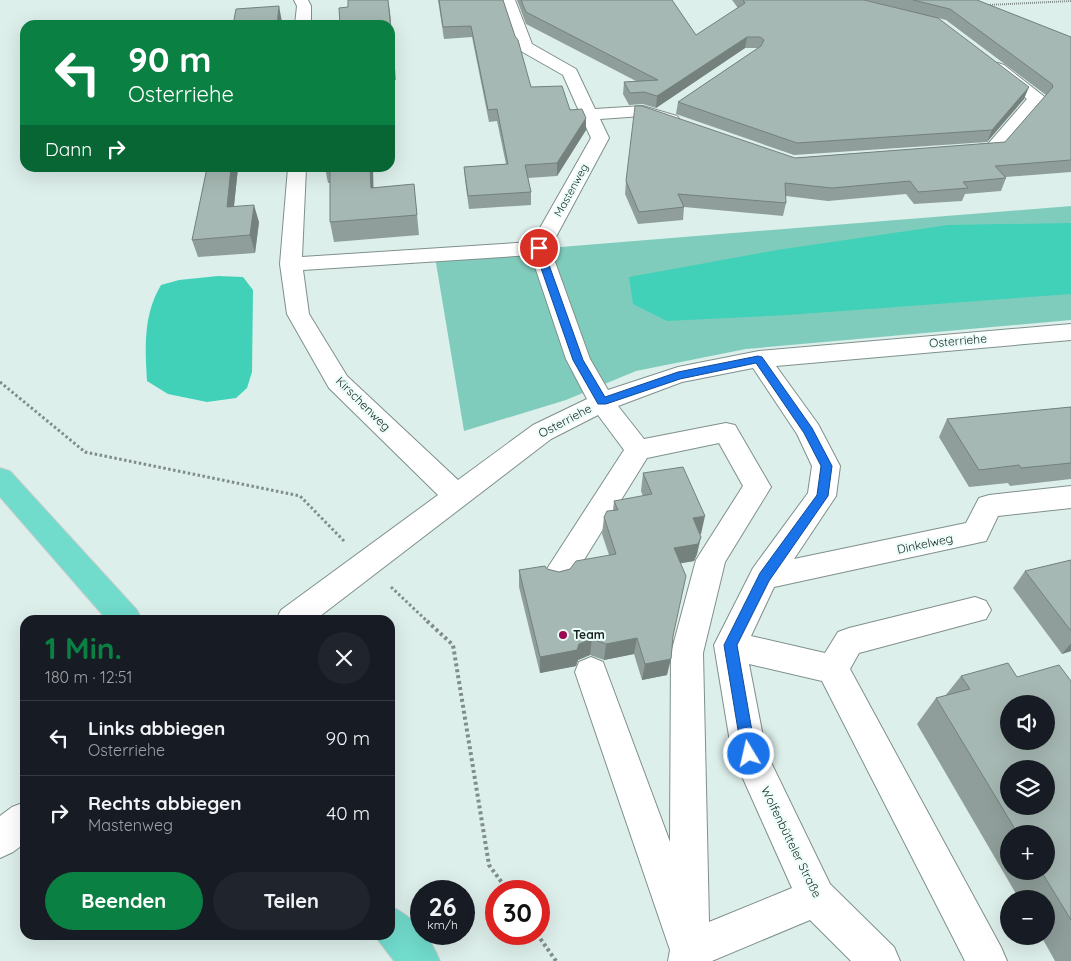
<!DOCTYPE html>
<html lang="de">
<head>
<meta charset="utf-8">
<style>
  :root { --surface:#171b24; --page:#20242c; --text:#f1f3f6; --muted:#9ea1a6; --line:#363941; --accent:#0b8043 }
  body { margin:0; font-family:Quicksand,sans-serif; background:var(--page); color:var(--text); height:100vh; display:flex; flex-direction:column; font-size:19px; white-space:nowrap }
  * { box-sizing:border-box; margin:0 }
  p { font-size:16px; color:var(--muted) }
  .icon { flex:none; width:28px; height:28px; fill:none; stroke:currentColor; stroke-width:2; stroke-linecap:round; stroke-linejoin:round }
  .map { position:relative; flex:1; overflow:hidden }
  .drawer { position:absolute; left:20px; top:615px; width:375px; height:325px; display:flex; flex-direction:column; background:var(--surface); border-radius:15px; box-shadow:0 5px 20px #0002 }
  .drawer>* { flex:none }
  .guide { position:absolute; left:20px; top:20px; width:375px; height:152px; border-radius:15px; box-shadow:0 5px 20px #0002; background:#0b8043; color:#fff; overflow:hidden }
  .controls { position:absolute; left:1000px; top:695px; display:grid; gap:10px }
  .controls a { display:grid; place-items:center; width:55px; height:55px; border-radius:50%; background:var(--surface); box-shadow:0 5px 20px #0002; font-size:25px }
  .speed { position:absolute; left:410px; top:880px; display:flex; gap:10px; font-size:25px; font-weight:700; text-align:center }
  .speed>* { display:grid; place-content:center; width:65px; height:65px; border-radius:50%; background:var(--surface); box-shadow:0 5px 20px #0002; line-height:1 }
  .speed small { font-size:12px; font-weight:400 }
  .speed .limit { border:8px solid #d22; background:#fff; color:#111 }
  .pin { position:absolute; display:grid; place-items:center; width:42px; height:42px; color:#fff; margin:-21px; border:2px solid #fff; border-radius:50%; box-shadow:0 1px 5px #0007 }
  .me { position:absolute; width:55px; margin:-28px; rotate:351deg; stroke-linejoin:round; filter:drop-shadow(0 0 4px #0008) }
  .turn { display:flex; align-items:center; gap:18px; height:105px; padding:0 25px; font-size:22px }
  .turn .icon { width:65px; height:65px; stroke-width:2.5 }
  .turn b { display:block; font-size:35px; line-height:42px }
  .then { display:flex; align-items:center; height:48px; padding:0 25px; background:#0003; gap:10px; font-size:19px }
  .round { display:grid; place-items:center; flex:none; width:52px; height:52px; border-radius:26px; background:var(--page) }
  .headline { display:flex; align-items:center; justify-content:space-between; height:85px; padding:0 25px }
  h1 { font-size:30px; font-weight:700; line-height:38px; color:var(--accent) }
  .action { display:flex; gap:10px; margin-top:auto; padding:10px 25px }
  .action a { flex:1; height:58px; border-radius:30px; background:var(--accent); color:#fff; font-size:20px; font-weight:700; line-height:58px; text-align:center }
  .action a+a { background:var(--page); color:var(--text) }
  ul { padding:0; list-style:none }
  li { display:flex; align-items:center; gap:15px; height:75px; padding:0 25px; border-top:1px solid var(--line) }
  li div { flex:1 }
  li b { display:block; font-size:19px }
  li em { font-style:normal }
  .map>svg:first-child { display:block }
  .green { fill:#80ccbc }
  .water { fill:#40d1b8 }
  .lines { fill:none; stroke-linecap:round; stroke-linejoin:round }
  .minor-casing { stroke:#7f908c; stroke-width:2 }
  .major-casing { stroke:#cdcece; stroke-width:2 }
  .path-far2 { stroke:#808d8a; stroke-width:2; stroke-dasharray:1 1; stroke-linecap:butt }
  .path-far1 { stroke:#808d8a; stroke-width:3; stroke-dasharray:2.5 2.5; stroke-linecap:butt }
  .path { stroke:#808d8a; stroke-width:4; stroke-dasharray:3 3; stroke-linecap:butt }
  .minor { fill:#fff; fill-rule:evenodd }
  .major { fill:#71dbcc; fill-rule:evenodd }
  .wall { fill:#8f9e9a; fill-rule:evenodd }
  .shaded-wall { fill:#74817d }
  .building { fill:#a6b8b3; stroke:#74817d; fill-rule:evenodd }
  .route { fill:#1a73e8; stroke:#114b97 }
  .poi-dot { fill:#9d0854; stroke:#eafdf8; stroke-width:2 }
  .labels { text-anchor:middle; stroke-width:4; stroke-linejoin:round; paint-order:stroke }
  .far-street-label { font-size:11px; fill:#1a211f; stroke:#eafdf8 }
  .street-label { font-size:12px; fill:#1a211f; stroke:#eafdf8 }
  .poi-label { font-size:12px; font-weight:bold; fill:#1a211f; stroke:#eafdf8; text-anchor:start }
</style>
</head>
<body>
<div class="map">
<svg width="1071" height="961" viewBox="0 0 1071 961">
  <rect width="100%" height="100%" fill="#ddefeb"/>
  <path class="green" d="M 1071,206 L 1071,320 L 746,349 L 636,371 L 566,400 L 464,431 L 435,257 Z"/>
  <g class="water">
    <path d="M 1071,223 L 1071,294 L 788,315 L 667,321 L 633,304 L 629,277 L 777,250 L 948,225 Z"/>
    <path d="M 218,276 L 243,277 L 253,290 L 252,372 L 247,388 L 236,398 L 207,402 L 168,394 L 147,381 C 145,348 143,315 161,285 L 179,280 Z"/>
  </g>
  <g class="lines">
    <defs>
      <g id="minor">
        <path d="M 294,0 L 308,0 L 311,6 L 311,25 L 295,25 L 297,6 Z"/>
        <path d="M 501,0 L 515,0 L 532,44 L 576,69 L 595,109 L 643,106 L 677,116 L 680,120 L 677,124 L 671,125 L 642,116 L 600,119 L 609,138 L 550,248 L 590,359 L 608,390 L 678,367 L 759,351 L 1071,324 L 1071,340 L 776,366 L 818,424 L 840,466 L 836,496 L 794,559 L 966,523 L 979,498 L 989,495 L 1071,486 L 1071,508 L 998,516 L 986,541 L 774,587 L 751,636 L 825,653 L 838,632 L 849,628 L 975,597 L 986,601 L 991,610 L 986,619 L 859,653 L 850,669 L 1001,947 L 1007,961 L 965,961 L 822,681 L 749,664 L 766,752 L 830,884 L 894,947 L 900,961 L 851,961 L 810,920 L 712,961 L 668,961 L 670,950 L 575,672 L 579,662 L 591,657 L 603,662 L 670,842 L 671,653 L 696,560 L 743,486 L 719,443 L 647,458 L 569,584 L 558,587 L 547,584 L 543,575 L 624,450 L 598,415 L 551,439 L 315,620 L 276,620 L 281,610 L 438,495 L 329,388 L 287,314 L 280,264 L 288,168 L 306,168 L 302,257 L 532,242 L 591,138 L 563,75 L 519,50 L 517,47 ZM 531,255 L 566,359 L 587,399 L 533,425 L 458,480 L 347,376 L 309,314 L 303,270 ZM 753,368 L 797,434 L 812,466 L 808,493 L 753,568 L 714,645 L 732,754 L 792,888 L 709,922 L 703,653 L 725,562 L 771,487 L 735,425 L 726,423 L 644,439 L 618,406 L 682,382 Z"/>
        <path d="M 998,63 L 1004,65 L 1046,98 L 1000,153 L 964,157 L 957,155 L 955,151 L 957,147 L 988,144 L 1027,99 L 992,71 L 990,68 L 992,65 Z"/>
        <path d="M 25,802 L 25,843 L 13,852 L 0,858 L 0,816 L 12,807 Z"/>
      </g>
      <g id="major">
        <path d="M 0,468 L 10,471 L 137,610 L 142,620 L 107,620 L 0,497 Z"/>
        <path d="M 390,906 C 413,916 431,938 440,961 L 394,961 L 374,935 L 390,935 Z"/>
      </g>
    </defs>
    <use href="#minor" class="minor-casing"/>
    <use href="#major" class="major-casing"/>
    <path class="path-far2" d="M 988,5 L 1071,1"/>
    <g class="path-far1">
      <path d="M 0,382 L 85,452 L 300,496 L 344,541"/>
      <path d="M 391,587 L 428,622"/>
    </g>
    <g class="path">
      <path d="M 427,621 L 453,645 L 489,865 L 508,891"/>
      <path d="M 537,934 L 556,961"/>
    </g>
    <use href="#minor" class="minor"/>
    <use href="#major" class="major"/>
  </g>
  <g class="wall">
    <path d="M 388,0 L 396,80 L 390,80 L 390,25 Z"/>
    <path d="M 438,0 L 503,0 L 531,87 L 586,118 L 586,130 L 557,176 L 528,178 L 531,192 L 531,205 L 469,209 L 465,180 L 464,167 L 506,164 L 497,121 L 489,122 L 472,37 L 444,39 Z"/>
    <path d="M 517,0 L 672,0 L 696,35 L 738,8 L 732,0 L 864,0 L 932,17 L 865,0 L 977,0 L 1071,37 L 1071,172 L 1006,177 L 1006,178 L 1001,191 L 965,194 L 962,201 L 914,204 L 906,194 L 828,201 L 786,196 L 786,203 L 783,216 L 684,207 L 683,220 L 638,224 L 625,194 L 626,181 L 795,158 L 1005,142 L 1046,95 L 946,20 L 938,18 L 1024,99 L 987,142 L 794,155 L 676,114 L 678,102 L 758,48 L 745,48 L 656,108 L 643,104 L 629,105 L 623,94 L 624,82 L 636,81 L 526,24 Z"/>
    <path d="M 207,168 L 238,168 L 234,206 L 259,222 L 255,253 L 198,257 L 192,240 Z"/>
    <path d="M 325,168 L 373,168 L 373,188 L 414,184 L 419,235 L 334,242 L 330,222 L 330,183 L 328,183 Z"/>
    <path d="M 1071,407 L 1071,479 L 1010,486 L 1008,483 L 969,487 L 939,437 L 947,419 Z"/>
    <path d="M 643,473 L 701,534 L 700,534 L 697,554 L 694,561 L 680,563 L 673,636 L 667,675 L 642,680 L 634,654 L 604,660 L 590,655 L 578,660 L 576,666 L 540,673 L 519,587 L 519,570 L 547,569 L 559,572 L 570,569 L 609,555 L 602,534 L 604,517 L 613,510 L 614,501 L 643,496 L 641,491 Z"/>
    <path d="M 1071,560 L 1071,651 L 1062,654 L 1013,588 L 1025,571 Z"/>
    <path d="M 961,676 L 1017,677 L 1071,681 L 1071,961 L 1055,961 L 1041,936 L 1046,936 L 1046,899 L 1019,899 L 917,724 L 936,698 L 945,696 ZM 1009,834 L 1046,834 L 1046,871 L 1009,871 Z"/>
  </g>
  <g class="shaded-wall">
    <path d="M 388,0 L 390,12 L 396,80 L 394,61 Z"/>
    <path d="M 279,6 L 282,22 L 282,25 L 277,25 Z"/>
    <path d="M 747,37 L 745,48 L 656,108 L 657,96 Z"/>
    <path d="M 1029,87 L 1024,99 L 987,142 L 992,130 Z"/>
    <path d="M 586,118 L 586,130 L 557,176 L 557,163 Z"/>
    <path d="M 231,168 L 238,168 L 232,224 L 227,207 Z"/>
    <path d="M 370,168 L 373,168 L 374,208 L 371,188 Z"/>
    <path d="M 254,205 L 259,222 L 255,253 L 250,235 Z"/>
    <path d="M 705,516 L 701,534 L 689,536 L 693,518 Z"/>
    <path d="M 701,537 L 697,554 L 694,561 L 671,565 L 674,548 Z"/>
    <path d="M 637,638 L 634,654 L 604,660 L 606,644 Z"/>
    <path d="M 592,639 L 590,655 L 578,660 L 576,666 L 540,673 L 540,657 L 579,644 Z"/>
    <path d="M 1071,643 L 1071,651 L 1062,654 Z"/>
    <path d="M 671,659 L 667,675 L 642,680 L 645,664 Z"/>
  </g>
  <g class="building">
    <path d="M 348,0 L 388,0 L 394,61 L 390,61 L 390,25 L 340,25 L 339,8 L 348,7 Z"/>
    <path d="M 439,0 L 503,0 L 515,36 L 518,40 L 531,87 L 562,86 L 570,110 L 582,109 L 586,118 L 557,163 L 525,165 L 531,192 L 468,196 L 464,167 L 508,164 L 497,109 L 488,110 L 471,26 L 443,27 Z"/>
    <path d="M 521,0 L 672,0 L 696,35 L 745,3 L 743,0 L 864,0 L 938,18 L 1029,87 L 992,130 L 797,143 L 678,102 L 761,46 L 764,40 L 760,37 L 747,37 L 657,96 L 644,92 L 630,93 L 624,82 L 658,80 L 526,12 Z"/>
    <path d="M 913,0 L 977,0 L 1071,37 L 1071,160 L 995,166 L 1006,178 L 963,182 L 968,188 L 918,192 L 910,181 L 832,188 L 785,183 L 786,203 L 678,194 L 684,207 L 639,212 L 626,181 L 635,106 L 642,106 L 795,158 L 1005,142 L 1053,87 L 1052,84 L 950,9 Z"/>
    <path d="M 279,6 L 277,25 L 233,25 L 236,9 Z"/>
    <path d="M 207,168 L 231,168 L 227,207 L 254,205 L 250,235 L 192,240 Z"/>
    <path d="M 330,168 L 370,168 L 371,188 L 414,184 L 417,215 L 330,222 Z"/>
    <path d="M 1071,407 L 1071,463 L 1021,468 L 1019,465 L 979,470 L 947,419 Z"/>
    <path d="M 683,467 L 705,516 L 693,518 L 701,537 L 698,544 L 674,548 L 686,576 L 673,636 L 671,659 L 645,664 L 637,638 L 606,644 L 592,639 L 579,644 L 577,650 L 540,657 L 519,570 L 545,566 L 547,569 L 559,572 L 570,569 L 576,561 L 616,554 L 604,517 L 607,511 L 618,510 L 614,501 L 652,494 L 643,473 Z"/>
    <path d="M 1071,560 L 1071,631 L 1025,571 Z"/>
    <path d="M 1008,663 L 1017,677 L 1059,665 L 1071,681 L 1071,920 L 1041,871 L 1046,871 L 1046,834 L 1018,834 L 936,698 L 970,689 L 961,676 ZM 1009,704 L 1046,704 L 1046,741 L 1009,741 ZM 1009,769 L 1046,769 L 1046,806 L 1009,806 Z"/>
  </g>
  <path class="route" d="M 536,246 L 543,248 L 583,360 L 605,397 L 678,372 L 758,356 L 762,357 L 812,428 L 832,466 L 828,496 L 769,581 L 737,645 L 756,754 L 754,759 L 749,761 L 744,759 L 742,754 L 724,645 L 760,573 L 817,495 L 821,466 L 804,433 L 756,363 L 680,379 L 606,404 L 598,404 L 573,360 L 534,248 Z"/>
  <circle class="poi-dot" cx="563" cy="635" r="5"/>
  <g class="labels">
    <g class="far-street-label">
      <text transform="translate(571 190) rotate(-61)" y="4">Mastenweg</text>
    </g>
    <g class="street-label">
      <text transform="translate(958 341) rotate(-5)" y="4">Osterriehe</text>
      <text transform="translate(363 404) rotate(45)" y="4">Kirschenweg</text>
      <text transform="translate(565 421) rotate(-28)" y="4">Osterriehe</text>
      <text transform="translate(925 544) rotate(-12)" y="4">Dinkelweg</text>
      <text transform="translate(791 842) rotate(64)" y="4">Wolfenbütteler Straße</text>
    </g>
    <g class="poi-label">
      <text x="573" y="639">Team</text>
    </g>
  </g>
</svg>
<div class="controls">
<a><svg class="icon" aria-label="sound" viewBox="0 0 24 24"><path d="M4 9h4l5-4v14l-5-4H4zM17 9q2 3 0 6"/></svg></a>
<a><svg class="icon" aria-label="layers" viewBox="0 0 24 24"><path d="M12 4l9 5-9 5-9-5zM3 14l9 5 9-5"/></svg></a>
<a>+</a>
<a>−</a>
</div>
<div class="speed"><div>26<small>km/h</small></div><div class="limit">30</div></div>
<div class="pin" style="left:539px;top:248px;background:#d93025"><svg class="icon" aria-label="arrive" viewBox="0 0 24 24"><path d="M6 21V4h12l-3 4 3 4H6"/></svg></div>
<svg class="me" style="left:749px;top:754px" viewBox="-20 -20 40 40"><circle r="17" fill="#1a73e8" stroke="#fff" stroke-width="3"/><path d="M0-11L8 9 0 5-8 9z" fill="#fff"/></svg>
<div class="guide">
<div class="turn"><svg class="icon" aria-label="left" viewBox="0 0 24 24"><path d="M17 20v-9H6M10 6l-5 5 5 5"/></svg><div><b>90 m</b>Osterriehe</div></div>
<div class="then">Dann<svg class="icon" aria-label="right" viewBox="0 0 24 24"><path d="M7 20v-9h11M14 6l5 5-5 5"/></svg></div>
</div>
<section class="drawer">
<div class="headline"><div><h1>1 Min.</h1><p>180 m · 12:51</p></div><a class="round"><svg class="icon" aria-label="close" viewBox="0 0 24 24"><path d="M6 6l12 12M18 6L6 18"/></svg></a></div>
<ul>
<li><svg class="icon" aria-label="left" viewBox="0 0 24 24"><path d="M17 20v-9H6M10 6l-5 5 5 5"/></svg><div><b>Links abbiegen</b><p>Osterriehe</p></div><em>90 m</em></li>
<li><svg class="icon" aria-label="right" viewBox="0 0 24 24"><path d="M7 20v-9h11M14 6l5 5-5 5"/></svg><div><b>Rechts abbiegen</b><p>Mastenweg</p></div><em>40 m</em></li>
</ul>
<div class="action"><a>Beenden</a><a>Teilen</a></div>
</section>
</div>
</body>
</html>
